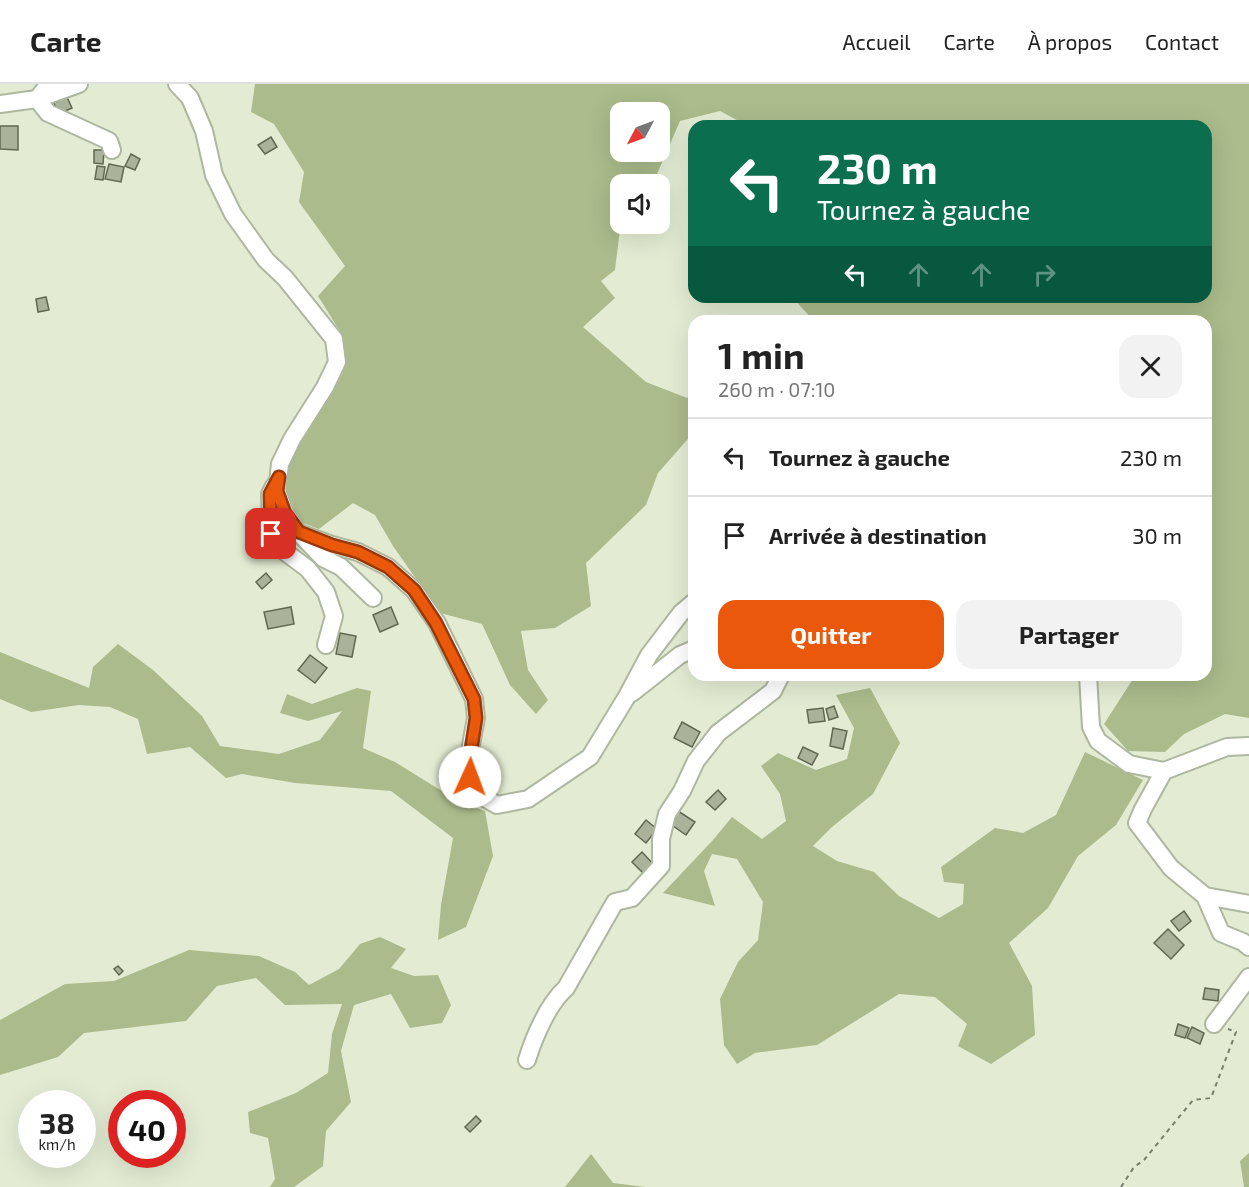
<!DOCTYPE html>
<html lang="fr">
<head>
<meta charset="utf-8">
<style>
  :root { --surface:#fff; --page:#f2f2f2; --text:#222; --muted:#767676; --line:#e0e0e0; --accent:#ea580c }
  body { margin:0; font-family:"Exo 2",sans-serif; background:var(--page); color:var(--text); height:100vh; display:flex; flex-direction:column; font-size:22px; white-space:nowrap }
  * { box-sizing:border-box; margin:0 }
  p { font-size:20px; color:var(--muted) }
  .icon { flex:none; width:33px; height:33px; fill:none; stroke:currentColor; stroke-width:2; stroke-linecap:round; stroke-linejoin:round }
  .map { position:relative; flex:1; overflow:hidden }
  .sheet { position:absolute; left:688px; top:231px; width:524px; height:366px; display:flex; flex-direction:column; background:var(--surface); border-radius:18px; box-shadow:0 6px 24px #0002 }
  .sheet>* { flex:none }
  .top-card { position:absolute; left:688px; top:36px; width:524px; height:183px; border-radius:18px; box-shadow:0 6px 24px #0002; background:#0b6e4f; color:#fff; overflow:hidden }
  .needle { width:39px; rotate:229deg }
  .buttons { position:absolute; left:610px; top:18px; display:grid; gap:12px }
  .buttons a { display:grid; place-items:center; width:60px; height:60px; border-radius:12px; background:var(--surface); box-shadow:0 6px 24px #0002; font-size:30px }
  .speed { position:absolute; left:18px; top:1006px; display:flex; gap:12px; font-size:30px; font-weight:700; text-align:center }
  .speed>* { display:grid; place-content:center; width:78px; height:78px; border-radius:50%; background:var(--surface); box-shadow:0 6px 24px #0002; line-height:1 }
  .speed small { font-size:15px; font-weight:400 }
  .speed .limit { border:9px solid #d22; background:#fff; color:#111 }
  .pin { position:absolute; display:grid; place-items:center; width:51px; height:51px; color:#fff; margin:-26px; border-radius:12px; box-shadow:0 3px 9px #0006 }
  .me { position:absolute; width:66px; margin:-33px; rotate:2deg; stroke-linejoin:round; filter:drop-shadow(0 0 4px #0008) }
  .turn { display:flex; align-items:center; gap:21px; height:126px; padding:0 30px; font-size:27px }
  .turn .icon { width:78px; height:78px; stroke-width:2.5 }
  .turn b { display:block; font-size:42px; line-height:51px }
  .lanes { display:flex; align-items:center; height:57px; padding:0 30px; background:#0003; justify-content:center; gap:30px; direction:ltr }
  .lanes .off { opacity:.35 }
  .round { display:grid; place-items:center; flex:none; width:63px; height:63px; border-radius:18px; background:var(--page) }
  .summary { display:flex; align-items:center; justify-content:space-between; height:102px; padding:0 30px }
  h1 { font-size:36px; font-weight:700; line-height:45px }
  .button { display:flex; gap:12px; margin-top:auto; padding:12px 30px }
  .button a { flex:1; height:69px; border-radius:18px; background:var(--accent); color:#fff; font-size:24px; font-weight:700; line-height:69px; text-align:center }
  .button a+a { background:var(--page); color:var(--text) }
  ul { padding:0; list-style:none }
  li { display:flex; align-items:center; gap:18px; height:78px; padding:0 30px; border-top:2px solid var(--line) }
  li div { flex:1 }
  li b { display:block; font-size:22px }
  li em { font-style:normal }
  header { display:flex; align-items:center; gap:36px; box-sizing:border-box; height:84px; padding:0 30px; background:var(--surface); border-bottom:2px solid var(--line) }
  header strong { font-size:28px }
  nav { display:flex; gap:33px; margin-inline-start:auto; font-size:21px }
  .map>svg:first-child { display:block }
  .forest { fill:#abbb8b; fill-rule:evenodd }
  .building { fill:#aab29a; stroke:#606852; stroke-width:1.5 }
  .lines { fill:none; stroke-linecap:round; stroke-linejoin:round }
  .minor-casing { stroke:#aeb79f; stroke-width:20 }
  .path { stroke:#787d6d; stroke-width:2; stroke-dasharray:4.5 4.5; stroke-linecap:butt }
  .minor { stroke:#fff; stroke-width:16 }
  .route-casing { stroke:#983908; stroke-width:15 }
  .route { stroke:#ea580c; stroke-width:10 }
</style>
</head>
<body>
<header>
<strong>Carte</strong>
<nav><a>Accueil</a><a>Carte</a><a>À propos</a><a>Contact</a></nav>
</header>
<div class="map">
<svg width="1249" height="1103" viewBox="0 0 1249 1103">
  <rect width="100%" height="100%" fill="#e3ecd3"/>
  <g class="forest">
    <path d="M 255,0 L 1249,0 L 1249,634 L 1225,630 L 1184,650 L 1165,668 L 1128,667 L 1104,640 L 1133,595 L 1133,591 L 1206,591 L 1206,237 L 814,237 L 792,213 L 1206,213 L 1206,42 L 748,42 L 720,27 L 680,37 L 657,90 L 670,114 L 660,118 L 660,100 L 621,100 L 621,137 L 615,186 L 601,197 L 615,214 L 583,243 L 646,298 L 687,314 L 694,306 L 694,348 L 658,389 L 646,421 L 586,479 L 591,522 L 555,544 L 521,547 L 528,586 L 548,616 L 536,630 L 510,601 L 482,540 L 440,529 L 393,462 L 375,431 L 353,419 L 319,445 L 300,438 L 285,410 L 290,376 L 313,334 L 343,289 L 341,249 L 318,212 L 345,182 L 299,118 L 304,88 L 274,40 L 251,28 ZM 621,28 L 660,28 L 660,68 L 621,68 Z"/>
    <path d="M 118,560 L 153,586 L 202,632 L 220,662 L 279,670 L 320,656 L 342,627 L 308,637 L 280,629 L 287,610 L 312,620 L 357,604 L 371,607 L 363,664 L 395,678 L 458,717 L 485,727 L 493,772 L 466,843 L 438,856 L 441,821 L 453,754 L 391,707 L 295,699 L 242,690 L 226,694 L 190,663 L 147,670 L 138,635 L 110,623 L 79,621 L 31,628 L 0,615 L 0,568 L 89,604 L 93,583 Z"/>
    <path d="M 870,604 L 900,659 L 873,710 L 832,743 L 813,762 L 837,777 L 874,788 L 899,812 L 939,834 L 963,820 L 964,800 L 944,798 L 941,783 L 995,744 L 1023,749 L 1056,731 L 1085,668 L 1143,696 L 1116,741 L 1078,772 L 1048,824 L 1009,859 L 1032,902 L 1035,951 L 991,980 L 958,962 L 967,940 L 935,913 L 899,910 L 817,961 L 755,969 L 737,980 L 724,961 L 720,915 L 738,878 L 758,856 L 763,818 L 737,775 L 712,770 L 704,787 L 715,822 L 663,809 L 713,756 L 732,733 L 762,755 L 786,737 L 780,710 L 761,682 L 778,669 L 816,686 L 847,675 L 854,644 L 836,611 Z"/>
    <path d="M 380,853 L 406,865 L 391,884 L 414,892 L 438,891 L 451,921 L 442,939 L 410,944 L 391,910 L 354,921 L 341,967 L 351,1018 L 326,1047 L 323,1082 L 294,1103 L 270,1103 L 275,1095 L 268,1054 L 250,1049 L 248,1028 L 296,1009 L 328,989 L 332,950 L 342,920 L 285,921 L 256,894 L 217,902 L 186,937 L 84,949 L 58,973 L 0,991 L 0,936 L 65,900 L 114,897 L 189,866 L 259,872 L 295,888 L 309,901 L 339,885 L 360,860 Z"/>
    <path d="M 1249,1069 L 1249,1103 L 1244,1103 L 1240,1077 Z"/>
    <path d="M 591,1070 L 613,1099 L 646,1103 L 565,1103 Z"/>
  </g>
  <g class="building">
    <path d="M 67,13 L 72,24 L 58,30 L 54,19 Z"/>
    <path d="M 0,42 L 18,42 L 18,66 L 0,65 Z"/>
    <path d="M 271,53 L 277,63 L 265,70 L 258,61 Z"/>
    <path d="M 94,66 L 104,66 L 103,80 L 94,79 Z"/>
    <path d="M 131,70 L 140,75 L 135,86 L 125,82 Z"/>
    <path d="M 109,80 L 124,83 L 121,98 L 105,95 Z"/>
    <path d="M 97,82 L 105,83 L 103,96 L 95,95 Z"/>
    <path d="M 46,213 L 49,226 L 38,228 L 36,215 Z"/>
    <path d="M 266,489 L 272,496 L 262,505 L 256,498 Z"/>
    <path d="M 291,523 L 294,540 L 268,545 L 264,528 Z"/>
    <path d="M 391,523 L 398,540 L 380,548 L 373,531 Z"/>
    <path d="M 340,549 L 356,552 L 352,573 L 336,570 Z"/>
    <path d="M 310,571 L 327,584 L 315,599 L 298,586 Z"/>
    <path d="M 834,622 L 838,633 L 829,636 L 826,625 Z"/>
    <path d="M 823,624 L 825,637 L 809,639 L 807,626 Z"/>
    <path d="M 682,638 L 700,648 L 692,663 L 674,654 Z"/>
    <path d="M 833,644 L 847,647 L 843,665 L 830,662 Z"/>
    <path d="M 803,663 L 818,670 L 812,681 L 798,674 Z"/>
    <path d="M 718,706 L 726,715 L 715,726 L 706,718 Z"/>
    <path d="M 678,727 L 695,738 L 686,751 L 669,739 Z"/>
    <path d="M 646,736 L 657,745 L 646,759 L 635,750 Z"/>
    <path d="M 642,768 L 655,782 L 646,792 L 632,778 Z"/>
    <path d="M 1184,827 L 1191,837 L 1179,847 L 1171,837 Z"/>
    <path d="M 1168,845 L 1184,861 L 1171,875 L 1154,859 Z"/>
    <path d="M 118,882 L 123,887 L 119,891 L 114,885 Z"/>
    <path d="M 1205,904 L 1219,906 L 1218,917 L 1203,915 Z"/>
    <path d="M 1178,940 L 1189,944 L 1185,954 L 1175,951 Z"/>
    <path d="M 1192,943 L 1204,949 L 1200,960 L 1187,954 Z"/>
    <path d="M 476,1032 L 481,1037 L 470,1048 L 465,1043 Z"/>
  </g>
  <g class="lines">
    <defs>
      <g id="minor">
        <path d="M 49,0 L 37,15 L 48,29 L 109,57 L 112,66"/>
        <path d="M 177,0 L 190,14 L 204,47 L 214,91 L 233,130 L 266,176 L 285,194 L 334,255 L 337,278 L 325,303 L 292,355 L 280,380 L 277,407 L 285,429 L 299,449 L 332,461 L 358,468 L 388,483 L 414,506 L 437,539 L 474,615 L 476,634 L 469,672 L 470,693 L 478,710 L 497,721 L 528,715 L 590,673 L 626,614 L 649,571 L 681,529 L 694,518"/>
        <path d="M 0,20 L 37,15 L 79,0"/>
        <path d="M 274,402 L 270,410 L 271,450 L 284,467 L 308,485 L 326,508 L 334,532 L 326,561"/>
        <path d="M 302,452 L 323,474 L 341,483 L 373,514"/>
        <path d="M 1088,591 L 1091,643 L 1098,657 L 1129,680 L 1164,687 L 1227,663 L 1249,662"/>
        <path d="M 632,609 L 680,571 L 694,565"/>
        <path d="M 1164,687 L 1143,725 L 1137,739 L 1171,784 L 1205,812 L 1249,820"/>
        <path d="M 1205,812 L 1221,849 L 1243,858 L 1249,863"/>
        <path d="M 1214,940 L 1249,893"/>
        <path d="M 527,976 C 534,953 548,920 566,904 L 615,818 L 632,814 L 661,782 L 661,755 L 667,730 L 682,707 L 696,677 L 718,649 L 773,607 L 781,591"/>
      </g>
    </defs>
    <use href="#minor" class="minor-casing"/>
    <path class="path" d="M 1121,1103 L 1134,1083 L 1144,1076 L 1193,1016 L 1211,1014 L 1236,948 L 1228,945"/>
    <use href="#minor" class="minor"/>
  </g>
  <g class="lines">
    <defs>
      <path id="route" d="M 271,450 L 270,410 L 279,393 L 277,407 L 285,429 L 299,448 L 332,461 L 358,468 L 388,483 L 414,506 L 436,539 L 474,615 L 476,634 L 470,672 L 470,693"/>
    </defs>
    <use href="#route" class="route-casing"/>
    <use href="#route" class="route"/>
  </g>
</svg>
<div class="buttons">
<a><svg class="needle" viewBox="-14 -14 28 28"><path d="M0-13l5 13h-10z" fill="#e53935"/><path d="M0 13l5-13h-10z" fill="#767676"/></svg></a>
<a><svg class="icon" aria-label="sound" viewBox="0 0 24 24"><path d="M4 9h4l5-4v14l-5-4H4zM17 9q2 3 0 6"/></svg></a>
</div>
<div class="speed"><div>38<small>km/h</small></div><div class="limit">40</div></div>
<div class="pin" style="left:271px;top:450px;background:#d93025"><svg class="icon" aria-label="arrive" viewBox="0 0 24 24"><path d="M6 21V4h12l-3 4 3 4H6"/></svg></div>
<svg class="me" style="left:470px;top:693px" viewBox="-20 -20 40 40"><circle r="19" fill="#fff"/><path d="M0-13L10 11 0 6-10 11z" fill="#ea580c"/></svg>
<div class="top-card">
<div class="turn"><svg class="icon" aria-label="left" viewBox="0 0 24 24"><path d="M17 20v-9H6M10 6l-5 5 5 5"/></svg><div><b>230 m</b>Tournez à gauche</div></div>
<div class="lanes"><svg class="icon" aria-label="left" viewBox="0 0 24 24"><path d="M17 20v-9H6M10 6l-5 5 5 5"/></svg><svg class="icon off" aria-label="ahead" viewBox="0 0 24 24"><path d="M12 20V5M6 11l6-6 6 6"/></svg><svg class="icon off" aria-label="ahead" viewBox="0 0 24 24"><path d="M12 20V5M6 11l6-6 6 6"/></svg><svg class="icon off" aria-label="right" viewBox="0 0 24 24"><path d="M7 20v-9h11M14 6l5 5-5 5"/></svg></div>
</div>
<section class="sheet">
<div class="summary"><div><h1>1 min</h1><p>260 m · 07:10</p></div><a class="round"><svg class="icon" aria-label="close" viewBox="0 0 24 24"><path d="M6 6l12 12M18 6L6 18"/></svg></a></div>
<ul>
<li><svg class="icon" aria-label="left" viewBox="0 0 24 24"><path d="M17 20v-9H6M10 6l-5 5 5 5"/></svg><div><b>Tournez à gauche</b></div><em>230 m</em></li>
<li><svg class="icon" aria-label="arrive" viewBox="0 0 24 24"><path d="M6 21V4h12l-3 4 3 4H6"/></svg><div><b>Arrivée à destination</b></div><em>30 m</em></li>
</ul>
<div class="button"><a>Quitter</a><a>Partager</a></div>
</section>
</div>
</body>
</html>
